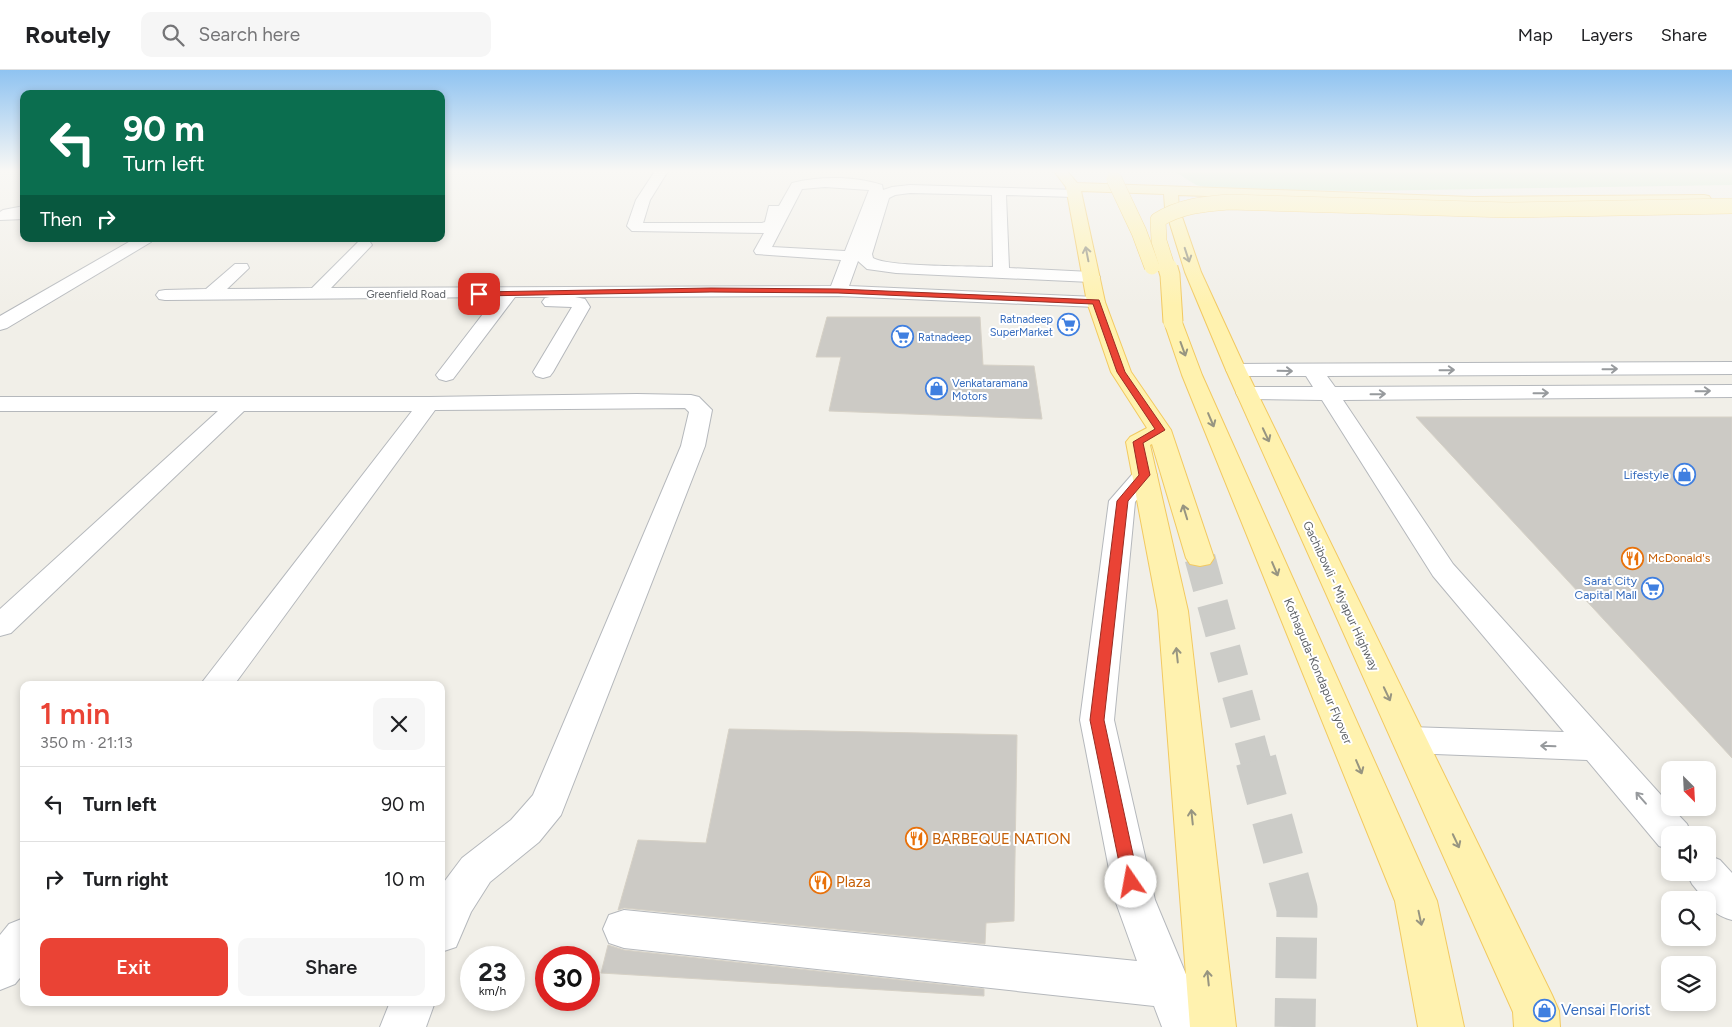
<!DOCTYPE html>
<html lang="en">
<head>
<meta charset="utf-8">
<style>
  :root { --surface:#fff; --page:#f6f6f6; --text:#202124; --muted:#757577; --line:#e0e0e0; --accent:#ea4335 }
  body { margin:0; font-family:Figtree,sans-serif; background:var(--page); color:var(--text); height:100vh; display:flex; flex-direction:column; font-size:19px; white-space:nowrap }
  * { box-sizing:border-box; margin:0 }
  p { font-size:16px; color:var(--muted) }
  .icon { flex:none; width:28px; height:28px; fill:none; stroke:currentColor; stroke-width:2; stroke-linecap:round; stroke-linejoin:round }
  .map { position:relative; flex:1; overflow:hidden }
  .panel { position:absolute; left:20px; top:611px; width:425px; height:325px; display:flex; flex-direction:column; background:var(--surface); border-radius:10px; box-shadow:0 2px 8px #0003 }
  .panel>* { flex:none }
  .banner { position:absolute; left:20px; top:20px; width:425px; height:152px; border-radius:10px; box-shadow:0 2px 8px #0003; background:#0b6e4f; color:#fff; overflow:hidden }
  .needle { width:32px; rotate:156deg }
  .fabs { position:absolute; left:1661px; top:691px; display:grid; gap:10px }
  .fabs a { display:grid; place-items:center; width:55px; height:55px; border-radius:10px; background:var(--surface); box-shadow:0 2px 8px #0003; font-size:25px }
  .speed { position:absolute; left:460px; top:876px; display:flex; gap:10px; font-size:25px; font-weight:700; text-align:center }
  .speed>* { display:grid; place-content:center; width:65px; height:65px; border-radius:50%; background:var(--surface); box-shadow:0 2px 8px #0003; line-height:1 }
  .speed small { font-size:12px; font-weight:400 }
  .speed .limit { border:8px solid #d22; background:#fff; color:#111 }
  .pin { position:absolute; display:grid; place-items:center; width:42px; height:42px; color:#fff; margin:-21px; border-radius:10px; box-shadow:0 2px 8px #0006 }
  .me { position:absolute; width:55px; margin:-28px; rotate:348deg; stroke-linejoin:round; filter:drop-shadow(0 0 4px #0008) }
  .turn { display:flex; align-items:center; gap:18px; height:105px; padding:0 20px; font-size:22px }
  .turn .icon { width:65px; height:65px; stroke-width:2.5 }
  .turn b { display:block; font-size:35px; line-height:42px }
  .then { display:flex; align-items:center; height:48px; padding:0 20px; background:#0003; gap:10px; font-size:19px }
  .round { display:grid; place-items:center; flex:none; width:52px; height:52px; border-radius:10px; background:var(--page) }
  .summary { display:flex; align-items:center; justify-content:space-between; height:85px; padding:0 20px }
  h1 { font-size:30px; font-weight:600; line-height:38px; color:var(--accent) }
  .button { display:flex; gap:10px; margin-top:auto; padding:10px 20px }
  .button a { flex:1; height:58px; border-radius:10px; background:var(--accent); color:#fff; font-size:20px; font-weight:600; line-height:58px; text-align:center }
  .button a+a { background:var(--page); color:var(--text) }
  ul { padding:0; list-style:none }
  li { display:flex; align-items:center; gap:15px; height:75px; padding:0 20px; border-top:1px solid var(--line) }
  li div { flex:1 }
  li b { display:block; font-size:19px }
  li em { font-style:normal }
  header { display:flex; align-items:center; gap:30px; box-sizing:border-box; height:70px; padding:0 25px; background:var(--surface); border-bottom:1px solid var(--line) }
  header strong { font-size:24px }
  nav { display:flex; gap:28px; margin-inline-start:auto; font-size:18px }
  .search { width:350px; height:45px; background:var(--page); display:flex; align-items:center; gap:12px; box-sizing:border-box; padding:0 18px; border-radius:10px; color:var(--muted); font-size:19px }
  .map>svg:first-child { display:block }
  .green { fill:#c5e8c5 }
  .building { fill:#cccac5; stroke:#d6d1c6 }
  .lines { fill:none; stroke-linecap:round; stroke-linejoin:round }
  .major-tunnel-far1 { stroke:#ccccc8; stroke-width:31; stroke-dasharray:31 16; stroke-linecap:butt }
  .major-tunnel { stroke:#ccccc8; stroke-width:41; stroke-dasharray:41 20; stroke-linecap:butt }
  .minor-casing { stroke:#b5b8bc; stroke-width:2 }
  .major-casing { stroke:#f2c960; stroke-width:2 }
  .minor { fill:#fff; fill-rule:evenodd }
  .major { fill:#fff2af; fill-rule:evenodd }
  .major-bridge-far1-casing { stroke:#f2c960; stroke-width:16; stroke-linecap:butt }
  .major-bridge-casing { stroke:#f2c960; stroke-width:21; stroke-linecap:butt }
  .major-bridge-far1 { stroke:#fff2af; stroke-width:15 }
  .major-bridge { stroke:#fff2af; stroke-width:19 }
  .oneway { stroke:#979581 }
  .oneway2 { stroke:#979a9d }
  .route { fill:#ea4335; stroke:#982c22 }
  .labels { text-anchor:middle; stroke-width:4; stroke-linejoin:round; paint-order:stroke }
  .far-street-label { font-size:11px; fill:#5f6368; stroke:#fff }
  .far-shop-label { font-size:11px; fill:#366cbe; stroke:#fff; text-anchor:start }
  .shop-label { font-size:12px; fill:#366cbe; stroke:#fff; text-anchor:end }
  .food-label { font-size:12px; fill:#c56008; stroke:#fff; text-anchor:start }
  .street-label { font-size:12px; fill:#5f6368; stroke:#fff }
  .near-food-label { font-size:15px; fill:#c56008; stroke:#fff; text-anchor:start }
  .near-shop-label { font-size:15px; fill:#366cbe; stroke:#fff; text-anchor:start }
</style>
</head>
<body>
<header>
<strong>Routely</strong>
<div class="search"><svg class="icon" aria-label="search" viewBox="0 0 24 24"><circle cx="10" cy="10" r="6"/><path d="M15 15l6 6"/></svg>Search here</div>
<nav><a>Map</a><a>Layers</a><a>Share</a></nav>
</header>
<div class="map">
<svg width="1732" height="957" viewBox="0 0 1732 957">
  <rect width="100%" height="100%" fill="#f1efe8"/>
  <path class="green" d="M 1174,101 L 1732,101 L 1732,115 L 1361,121 L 1212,119 L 1196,115 Z"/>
  <g class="building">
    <path d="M 827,247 L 980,247 L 983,295 L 1034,296 L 1042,349 L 829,341 L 841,287 L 816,287 Z"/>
    <path d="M 1416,347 L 1732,347 L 1732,688 Z"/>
    <path d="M 729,659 L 1017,665 L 1014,851 L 986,853 L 985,874 L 624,838 L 618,840 L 638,770 L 706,773 Z"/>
    <path d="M 608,875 L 624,880 L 984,919 L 984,926 L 601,903 Z"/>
  </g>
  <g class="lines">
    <path class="major-tunnel-far1" d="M 1200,488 L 1256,692"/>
    <path class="major-tunnel" d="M 1256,690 L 1297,839 L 1295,957"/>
    <defs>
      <g id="minor">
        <path d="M 655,101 L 668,101 L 650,130 L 643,153 L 762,153 L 765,152 L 769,136 L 779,136 L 792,113 C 820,106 855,106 882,115 L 883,120 L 892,117 L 910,115 L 1079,120 L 1081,123 L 1074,127 L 1006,125 L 1009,198 L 1091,202 L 1097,203 L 1100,207 L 1097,211 L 1091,212 L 896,203 L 867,199 L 858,191 L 849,216 L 1096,227 L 1102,228 L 1105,232 L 1102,236 L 1096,237 L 838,226 L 575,227 L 585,229 L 590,237 L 553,302 L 550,306 L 543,308 L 536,306 L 533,302 L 572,237 L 545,236 L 542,232 L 545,228 L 550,227 L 515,227 L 453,309 L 446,311 L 439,309 L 436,305 L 496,227 L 165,230 L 159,229 L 156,225 L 159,221 L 165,220 L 206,219 L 235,194 L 247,194 L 249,198 L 227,219 L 312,218 L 358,172 L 370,172 L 372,175 L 331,218 L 831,216 L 841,190 L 756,184 L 754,181 L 764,163 L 632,161 L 627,156 L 636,130 ZM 825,117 L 869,120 L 845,181 L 772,177 L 802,119 ZM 910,123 L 992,125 L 993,197 C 970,196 888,197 873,188 L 872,184 L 889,128 L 895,125 Z"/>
        <path d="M 24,136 L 24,149 L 0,150 L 0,142 L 3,140 Z"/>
        <path d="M 134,169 L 153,169 L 151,172 L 7,258 L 0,260 L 0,246 Z"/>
        <path d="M 1732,292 L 1732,304 L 1327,306 L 1335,317 L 1732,315 L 1732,327 L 1343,330 L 1453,494 L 1670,735 L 1670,738 L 1672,738 L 1687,754 L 1692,765 L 1670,765 L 1670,780 L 1659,776 L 1587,690 L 1409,683 L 1397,679 L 1392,670 L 1397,661 L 1409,657 L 1564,662 L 1433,506 L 1322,330 L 1247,329 L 1239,328 L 1236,323 L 1239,318 L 1247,317 L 1313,317 L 1306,306 L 1236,306 L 1229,304 L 1226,300 L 1229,296 L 1236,294 Z"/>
        <path d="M 637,324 L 691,325 L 699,327 L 712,340 L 705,376 L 561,745 L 539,772 L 490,812 L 471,842 L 456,877 L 441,882 L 441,816 L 462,788 L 511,750 L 533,725 L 681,376 L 689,342 L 685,338 L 435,340 L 234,615 L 200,615 L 412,341 L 244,341 L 11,563 L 0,566 L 0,539 L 218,341 L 0,341 L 0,327 L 429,327 Z"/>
        <path d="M 1145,398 L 1154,400 L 1157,405 L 1135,432 L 1114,650 L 1155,830 L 1208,957 L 1162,957 L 1154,936 L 624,878 L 609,873 L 603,859 L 609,845 L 624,840 L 1137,891 L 1115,830 L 1080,650 L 1109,431 L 1136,400 Z"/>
        <path d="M 1708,785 L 1720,790 L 1732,803 L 1732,850 C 1721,847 1710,842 1708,830 L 1705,830 L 1692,814 L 1686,802 L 1708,802 Z"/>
        <path d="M 24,848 L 24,903 L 15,914 L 0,920 L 0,865 L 9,854 Z"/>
        <path d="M 390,932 L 435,932 L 426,957 L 380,957 Z"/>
      </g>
      <g id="major">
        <path d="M 1054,101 L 1067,101 L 1077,113 L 1473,127 L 1704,125 L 1709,126 L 1711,129 L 1709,132 L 1704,133 L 1473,135 L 1178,125 L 1179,138 L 1201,202 L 1246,300 L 1552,925 L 1559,941 L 1560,957 L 1514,957 L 1513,942 L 1226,300 L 1185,202 L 1165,138 L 1164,124 L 1081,121 L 1105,232 L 1131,302 L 1171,360 L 1214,488 L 1210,494 L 1200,496 L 1190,494 L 1186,488 L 1152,374 L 1150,375 L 1188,541 L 1236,957 L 1190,957 L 1158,541 L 1126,372 L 1130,367 L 1147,358 L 1111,302 L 1087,232 L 1066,117 Z"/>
        <path d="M 1173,246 L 1180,248 L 1182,252 L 1202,305 L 1437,831 L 1464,957 L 1418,957 L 1395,831 L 1182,305 L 1164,252 L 1166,248 Z"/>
      </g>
    </defs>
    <use href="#minor" class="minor-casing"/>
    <use href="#major" class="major-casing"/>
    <use href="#minor" class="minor"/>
    <use href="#major" class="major"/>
    <defs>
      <g id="major-bridge-far1">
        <path d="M 1114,109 L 1139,162 L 1152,197"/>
        <path d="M 1168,199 L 1159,171 L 1158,150 C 1180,136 1204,134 1229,132 L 1508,140 L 1732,136"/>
      </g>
      <path id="major-bridge" d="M 1168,198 L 1170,205 L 1173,252"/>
    </defs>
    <use href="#major-bridge-far1" class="major-bridge-far1-casing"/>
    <use href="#major-bridge" class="major-bridge-casing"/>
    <use href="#major-bridge-far1" class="major-bridge-far1"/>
    <use href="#major-bridge" class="major-bridge"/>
  </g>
  <defs><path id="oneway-shaft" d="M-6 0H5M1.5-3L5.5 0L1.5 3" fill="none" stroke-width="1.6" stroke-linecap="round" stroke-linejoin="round" transform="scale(1.25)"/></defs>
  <g class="oneway">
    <use href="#oneway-shaft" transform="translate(1087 184) rotate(-101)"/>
    <use href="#oneway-shaft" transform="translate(1187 185) rotate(72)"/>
    <use href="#oneway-shaft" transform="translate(1183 279) rotate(70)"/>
    <use href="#oneway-shaft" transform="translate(1211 350) rotate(67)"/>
    <use href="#oneway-shaft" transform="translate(1266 365) rotate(65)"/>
    <use href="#oneway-shaft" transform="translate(1185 442) rotate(-107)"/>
    <use href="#oneway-shaft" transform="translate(1275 499) rotate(67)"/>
    <use href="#oneway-shaft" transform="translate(1177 585) rotate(-96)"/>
    <use href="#oneway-shaft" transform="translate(1387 624) rotate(65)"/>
    <use href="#oneway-shaft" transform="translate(1359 697) rotate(67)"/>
    <use href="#oneway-shaft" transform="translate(1192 747) rotate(-96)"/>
    <use href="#oneway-shaft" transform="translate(1456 771) rotate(65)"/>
    <use href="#oneway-shaft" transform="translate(1420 848) rotate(78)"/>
    <use href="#oneway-shaft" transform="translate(1208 908) rotate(-96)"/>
  </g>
  <g class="oneway2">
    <use href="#oneway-shaft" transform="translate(1610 299) rotate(-1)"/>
    <use href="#oneway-shaft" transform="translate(1447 300) rotate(-1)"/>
    <use href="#oneway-shaft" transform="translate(1285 301) rotate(1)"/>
    <use href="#oneway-shaft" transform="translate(1703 321) rotate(-1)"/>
    <use href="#oneway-shaft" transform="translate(1541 323) rotate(-1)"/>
    <use href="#oneway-shaft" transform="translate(1378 324) rotate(-1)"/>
    <use href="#oneway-shaft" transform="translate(1548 676) rotate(-178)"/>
    <use href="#oneway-shaft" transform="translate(1641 728) rotate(-131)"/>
  </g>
  <linearGradient id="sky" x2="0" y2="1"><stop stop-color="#8fc3f1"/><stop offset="0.43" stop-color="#f9f8f5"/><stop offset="1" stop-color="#f9f8f5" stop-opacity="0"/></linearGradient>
  <rect width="1732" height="235" fill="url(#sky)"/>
  <path class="route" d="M 711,218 L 838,219 L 1099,230 L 1125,302 L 1165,360 L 1143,373 L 1150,405 L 1128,431 L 1104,650 L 1139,812 L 1137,817 L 1131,820 L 1125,817 L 1123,812 L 1090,650 L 1117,431 L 1139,405 L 1133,372 L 1155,359 L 1117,302 L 1093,234 L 838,223 L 711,222 L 479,226 L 475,224 L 479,222 Z"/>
  <defs>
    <symbol id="supermarket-ring" viewBox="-11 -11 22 22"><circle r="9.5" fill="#fff" stroke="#3f7fe0" stroke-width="1.5"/><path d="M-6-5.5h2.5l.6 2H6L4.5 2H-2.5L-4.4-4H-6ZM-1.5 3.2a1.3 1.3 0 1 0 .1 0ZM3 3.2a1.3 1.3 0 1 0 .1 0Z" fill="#3f7fe0"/></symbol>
    <symbol id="shop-ring" viewBox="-11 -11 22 22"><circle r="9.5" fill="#fff" stroke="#3f7fe0" stroke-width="1.5"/><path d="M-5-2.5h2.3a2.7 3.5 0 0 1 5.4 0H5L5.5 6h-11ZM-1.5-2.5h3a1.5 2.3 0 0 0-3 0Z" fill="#3f7fe0"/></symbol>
    <symbol id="restaurant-ring" viewBox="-11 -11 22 22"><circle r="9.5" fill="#fff" stroke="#e8710a" stroke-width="1.5"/><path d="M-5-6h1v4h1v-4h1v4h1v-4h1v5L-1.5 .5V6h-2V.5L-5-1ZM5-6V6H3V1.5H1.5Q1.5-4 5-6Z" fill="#e8710a"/></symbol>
  </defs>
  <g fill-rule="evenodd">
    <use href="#supermarket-ring" x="1056" y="242" width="25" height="25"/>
    <use href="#supermarket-ring" x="890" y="254" width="25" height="25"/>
    <use href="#shop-ring" x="924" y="306" width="25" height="25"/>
    <use href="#shop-ring" x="1672" y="392" width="25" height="25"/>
    <use href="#restaurant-ring" x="1620" y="476" width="25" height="25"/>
    <use href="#supermarket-ring" x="1640" y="506" width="25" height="25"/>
    <use href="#restaurant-ring" x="904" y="756" width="25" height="25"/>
    <use href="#restaurant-ring" x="808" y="800" width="25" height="25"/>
    <use href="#shop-ring" x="1532" y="928" width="25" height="25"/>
  </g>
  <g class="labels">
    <g class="far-street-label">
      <text x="406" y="228">Greenfield Road</text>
    </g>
    <g class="far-shop-label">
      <text x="1053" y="253" text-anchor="end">Ratnadeep<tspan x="1053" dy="13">SuperMarket</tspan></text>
      <text x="918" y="271">Ratnadeep</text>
      <text x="952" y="317">Venkataramana<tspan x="952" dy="13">Motors</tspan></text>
    </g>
    <g class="shop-label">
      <text x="1669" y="409">Lifestyle</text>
      <text x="1637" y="515">Sarat City<tspan x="1637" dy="14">Capital Mall</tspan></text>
    </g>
    <g class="food-label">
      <text x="1648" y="492">McDonald's</text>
    </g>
    <g class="street-label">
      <text transform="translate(1341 526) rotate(65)" y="4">Gachibowli - Miyapur Highway</text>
      <text transform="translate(1318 601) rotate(67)" y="4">Kothaguda-Kondapur Flyover</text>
    </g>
    <g class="near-food-label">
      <text x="932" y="774">BARBEQUE NATION</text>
      <text x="836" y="817">Plaza</text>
    </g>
    <g class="near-shop-label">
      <text x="1561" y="945">Vensai Florist</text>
    </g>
  </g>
</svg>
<div class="fabs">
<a><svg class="needle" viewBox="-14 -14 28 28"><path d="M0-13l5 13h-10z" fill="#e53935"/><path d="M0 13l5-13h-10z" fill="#757577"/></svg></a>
<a><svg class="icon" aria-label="sound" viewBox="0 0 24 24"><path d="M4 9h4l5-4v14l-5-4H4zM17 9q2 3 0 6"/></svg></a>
<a><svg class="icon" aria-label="search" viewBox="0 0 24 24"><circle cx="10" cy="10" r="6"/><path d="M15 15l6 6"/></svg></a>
<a><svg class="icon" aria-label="layers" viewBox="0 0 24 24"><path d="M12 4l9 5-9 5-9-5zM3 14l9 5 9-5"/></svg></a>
</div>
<div class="speed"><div>23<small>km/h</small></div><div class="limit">30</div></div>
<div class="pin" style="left:479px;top:224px;background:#d93025"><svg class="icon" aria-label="arrive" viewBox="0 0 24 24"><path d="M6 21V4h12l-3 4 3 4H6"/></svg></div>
<svg class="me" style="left:1131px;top:812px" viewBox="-20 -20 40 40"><circle r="19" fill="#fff"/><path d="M0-13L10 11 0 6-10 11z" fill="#ea4335"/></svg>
<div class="banner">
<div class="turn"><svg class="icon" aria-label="left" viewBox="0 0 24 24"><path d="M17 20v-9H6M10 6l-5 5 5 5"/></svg><div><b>90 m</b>Turn left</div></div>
<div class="then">Then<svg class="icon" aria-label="right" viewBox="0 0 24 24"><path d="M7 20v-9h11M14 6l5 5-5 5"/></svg></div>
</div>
<section class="panel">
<div class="summary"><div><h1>1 min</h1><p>350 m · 21:13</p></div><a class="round"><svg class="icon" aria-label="close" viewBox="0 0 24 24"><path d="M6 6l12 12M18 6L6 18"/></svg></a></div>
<ul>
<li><svg class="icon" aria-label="left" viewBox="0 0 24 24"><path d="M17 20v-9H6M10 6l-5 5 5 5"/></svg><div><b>Turn left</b></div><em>90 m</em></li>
<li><svg class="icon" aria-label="right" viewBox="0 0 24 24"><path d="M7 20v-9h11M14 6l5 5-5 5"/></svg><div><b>Turn right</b></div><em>10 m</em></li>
</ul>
<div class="button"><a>Exit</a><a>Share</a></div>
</section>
</div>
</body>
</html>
